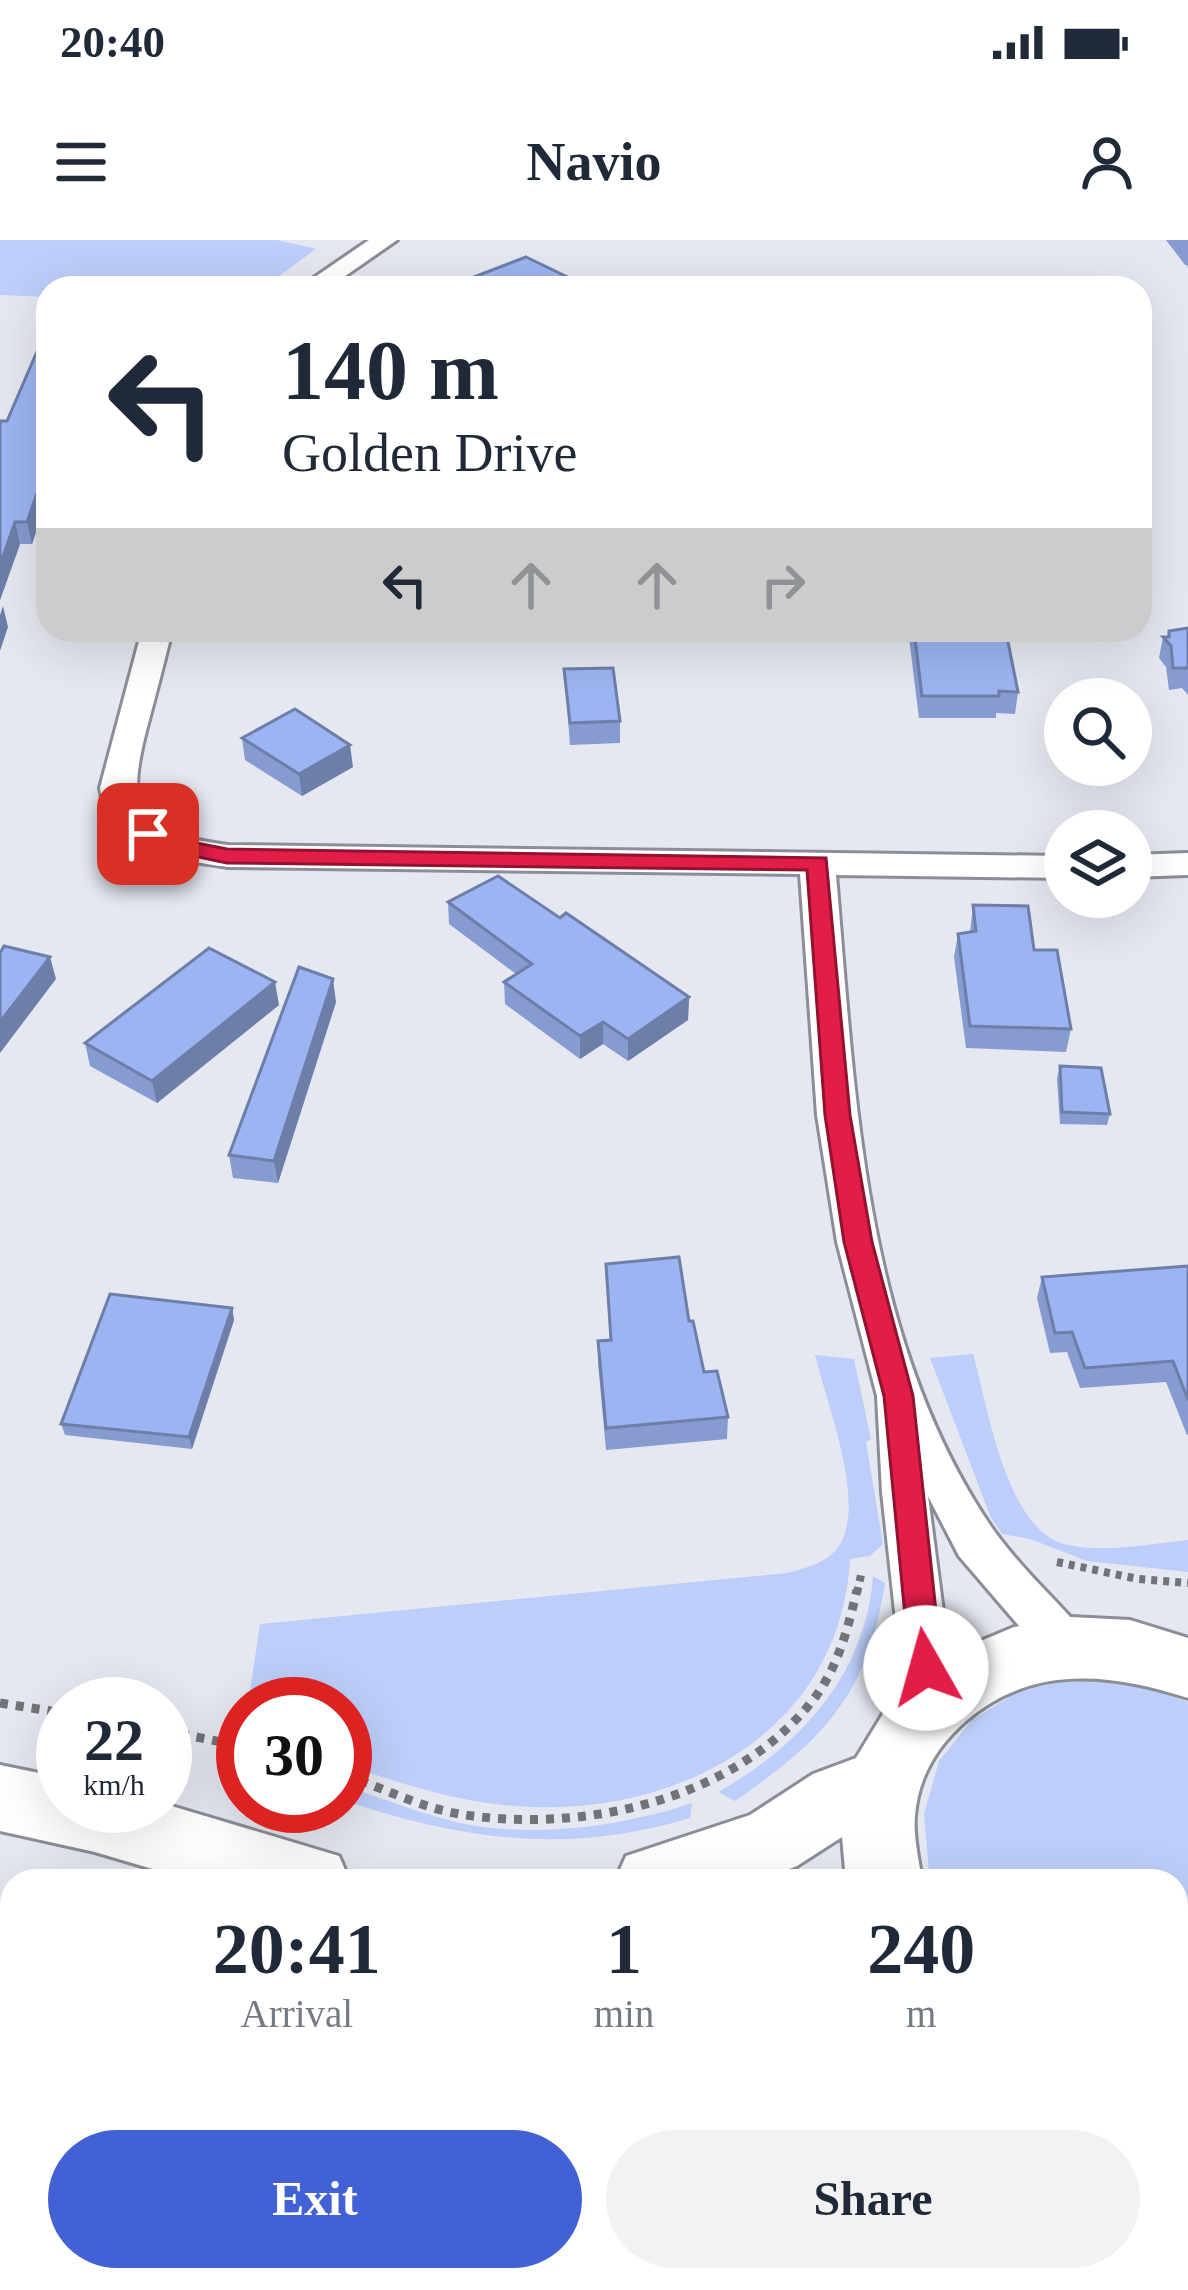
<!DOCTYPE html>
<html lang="en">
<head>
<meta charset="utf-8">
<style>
  :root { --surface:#fff; --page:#f2f2f3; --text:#1f2937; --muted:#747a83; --accent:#4261d4 }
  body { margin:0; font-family:Georgia,serif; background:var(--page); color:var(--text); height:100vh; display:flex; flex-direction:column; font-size:45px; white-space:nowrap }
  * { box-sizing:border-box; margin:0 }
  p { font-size:39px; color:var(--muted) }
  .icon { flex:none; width:66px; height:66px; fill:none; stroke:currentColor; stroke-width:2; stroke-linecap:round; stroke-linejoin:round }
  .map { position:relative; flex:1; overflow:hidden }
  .drawer { position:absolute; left:0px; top:1629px; width:1188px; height:423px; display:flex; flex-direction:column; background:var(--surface); border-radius:36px 36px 0 0; box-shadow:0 12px 48px #0002 }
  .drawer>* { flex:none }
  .hud { position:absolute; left:36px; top:36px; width:1116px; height:366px; border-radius:36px; box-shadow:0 12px 48px #0002; background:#fff; color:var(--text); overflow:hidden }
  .tools { position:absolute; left:1044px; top:438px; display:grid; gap:24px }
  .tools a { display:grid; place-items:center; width:108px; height:108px; border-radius:50%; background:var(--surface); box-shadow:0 12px 48px #0002; font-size:60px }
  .speed { position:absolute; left:36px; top:1437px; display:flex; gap:24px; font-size:60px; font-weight:700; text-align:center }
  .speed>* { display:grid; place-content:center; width:156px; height:156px; border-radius:50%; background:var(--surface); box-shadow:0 12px 48px #0002; line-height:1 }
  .speed small { font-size:30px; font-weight:400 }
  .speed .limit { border:18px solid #d22; background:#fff; color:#111 }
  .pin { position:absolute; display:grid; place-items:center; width:102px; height:102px; color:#fff; margin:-51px; border-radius:24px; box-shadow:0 6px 18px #0006 }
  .me { position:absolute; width:132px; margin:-66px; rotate:353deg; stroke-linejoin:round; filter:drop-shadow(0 0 9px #0008) }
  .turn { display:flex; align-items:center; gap:42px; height:252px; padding:0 48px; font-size:54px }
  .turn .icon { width:156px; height:156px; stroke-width:2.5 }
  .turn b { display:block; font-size:84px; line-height:102px }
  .lanes { display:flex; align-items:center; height:114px; padding:0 48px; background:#0003; justify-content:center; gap:60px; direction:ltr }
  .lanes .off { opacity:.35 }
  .eta { display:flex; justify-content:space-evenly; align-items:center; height:204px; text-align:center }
  .eta b { font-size:72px; font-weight:700; line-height:84px }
  .button { display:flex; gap:24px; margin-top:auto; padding:24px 48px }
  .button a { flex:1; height:138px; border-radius:72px; background:var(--accent); color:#fff; font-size:48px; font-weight:700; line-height:138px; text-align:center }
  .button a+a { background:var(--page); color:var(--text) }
  .status { display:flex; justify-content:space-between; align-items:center; height:84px; padding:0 60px; background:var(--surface); direction:ltr }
  .status svg { height:33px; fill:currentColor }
  header { display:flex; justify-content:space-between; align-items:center; height:156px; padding:0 48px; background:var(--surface); font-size:54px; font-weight:700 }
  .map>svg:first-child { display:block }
  .green { fill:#bdcefa }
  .forest { fill:#90acf8 }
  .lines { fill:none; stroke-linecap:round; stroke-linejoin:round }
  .minor-casing { stroke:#8b8e96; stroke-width:6 }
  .secondary-casing { stroke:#8b8e96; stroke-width:6 }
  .path-far1 { stroke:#717378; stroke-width:8; stroke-dasharray:6 6; stroke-linecap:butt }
  .path { stroke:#717378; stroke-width:9; stroke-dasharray:8 8; stroke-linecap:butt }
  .minor { fill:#fff; fill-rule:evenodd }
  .secondary { fill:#fff; fill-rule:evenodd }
  .wall { fill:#869bcf }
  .shaded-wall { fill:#6d7ea9 }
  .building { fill:#9cb4f1; stroke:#6d7ea9; stroke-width:3 }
  .route { fill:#e11d48; stroke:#92132f; stroke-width:3 }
</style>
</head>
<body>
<div class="status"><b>20:40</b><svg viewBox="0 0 49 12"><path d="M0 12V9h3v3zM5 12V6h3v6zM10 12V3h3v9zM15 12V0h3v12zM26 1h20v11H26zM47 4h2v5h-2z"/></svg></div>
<header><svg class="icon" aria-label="menu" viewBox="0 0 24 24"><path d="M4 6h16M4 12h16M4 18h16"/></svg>Navio<svg class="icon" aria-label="person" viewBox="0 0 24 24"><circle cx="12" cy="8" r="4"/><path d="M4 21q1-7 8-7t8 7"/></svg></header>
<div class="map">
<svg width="1188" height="2050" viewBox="0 0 1188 2050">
  <rect width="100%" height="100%" fill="#e5e8f0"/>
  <g class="green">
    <path d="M 0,0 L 277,0 L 316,9 L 263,48 L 48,48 L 48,57 L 0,55 Z"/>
    <path d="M 973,1114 C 988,1166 1006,1293 1068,1305 C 1107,1313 1148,1304 1188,1300 L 1188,1332 L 1087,1321 L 1030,1299 L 1002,1294 L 991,1278 L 930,1118 Z"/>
    <path d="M 815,1115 L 854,1119 L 871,1199 L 866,1202 L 883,1304 L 870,1316 L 850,1319 C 840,1504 655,1588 487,1563 C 439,1556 391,1540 345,1525 L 345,1464 L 248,1464 L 260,1384 L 787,1333 C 809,1327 832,1322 842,1300 C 864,1257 826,1161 815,1115 Z"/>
    <path d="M 873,1336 L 885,1343 C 868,1454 825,1499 735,1561 L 718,1552 C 800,1506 866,1434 873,1336 Z"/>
    <path d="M 1076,1439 L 1139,1444 L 1188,1462 L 1188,1802 L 1176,1802 L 1176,1641 L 932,1641 L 929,1633 L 924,1574 L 939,1521 L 972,1480 L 1019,1451 Z"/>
    <path d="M 345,1546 C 386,1559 428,1577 470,1585 C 543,1597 623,1586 692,1563 L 690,1578 C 567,1615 464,1600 345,1561 Z"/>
    <path d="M 1176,2035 L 1188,2050 L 889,2050 L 882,2040 L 1176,2040 Z"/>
    <path d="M 510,2040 L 714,2040 L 707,2050 L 519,2050 Z"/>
  </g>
  <path class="forest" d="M 0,1727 L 12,1735 L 12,2040 L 510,2040 L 519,2050 L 0,2050 Z"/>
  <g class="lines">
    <defs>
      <g id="minor">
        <path d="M 369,0 L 397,0 L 328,48 L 299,48 Z"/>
        <path d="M 142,390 L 172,390 C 164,424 155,457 146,491 C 124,577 140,593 228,605 L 1065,616 L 1065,638 L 836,635 C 855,855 863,1099 992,1288 C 1018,1325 1054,1358 1083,1391 L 1090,1406 L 1083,1421 L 1066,1427 L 1049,1421 L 959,1316 L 928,1256 L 955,1464 L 948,1479 L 930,1486 L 912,1479 L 905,1464 L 882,1252 L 877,1156 L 837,1002 L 817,875 L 800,634 L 228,627 C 177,620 109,610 100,548 Z"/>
        <path d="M 1188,613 L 1188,635 L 1131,637 L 1131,615 Z"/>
        <path d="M 1176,1885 L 1188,1890 L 1188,1960 L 1176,1955 Z"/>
      </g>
      <g id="secondary">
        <path d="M 1071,1377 L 1130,1380 L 1188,1398 L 1188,1458 C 1111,1433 1033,1424 967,1480 C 938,1505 918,1536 915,1576 C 913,1596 919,1620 922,1641 L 846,1641 L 842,1597 L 797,1626 L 757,1641 L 615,1641 L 626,1616 L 750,1575 L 813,1534 L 856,1518 L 895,1454 L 938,1419 L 1014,1387 Z"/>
        <path d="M 0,1525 L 63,1538 L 63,1566 L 165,1564 L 339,1616 L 350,1641 L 193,1641 L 95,1612 L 0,1591 Z"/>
        <rect x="1176" y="1816" width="12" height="80"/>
      </g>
    </defs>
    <use href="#minor" class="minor-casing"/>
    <use href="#secondary" class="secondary-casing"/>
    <g class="path-far1">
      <path d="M 1057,1322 L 1138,1339 L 1188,1343"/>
      <path d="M 857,1353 L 861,1335"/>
    </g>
    <g class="path">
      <path d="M 0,1463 L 63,1473"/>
      <path d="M 165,1491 L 243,1506"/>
      <path d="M 345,1535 C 383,1548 419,1567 459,1574 C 581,1594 734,1561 813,1460 C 838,1428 848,1388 857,1350"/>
      <path d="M 1176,2014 L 1188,2028"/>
    </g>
    <use href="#minor" class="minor"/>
    <use href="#secondary" class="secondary"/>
  </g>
  <g class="wall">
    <path d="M 1166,0 L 1188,0 L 1188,26 L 1185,25 Z"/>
    <path d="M 48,86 L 48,241 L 46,247 L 48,257 L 32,304 L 20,304 L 0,360 L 0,184 L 7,181 Z"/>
    <path d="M 1188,388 L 1188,455 L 1182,448 L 1169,450 L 1166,427 L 1159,418 L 1163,397 L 1167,397 L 1169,391 Z"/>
    <path d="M 908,390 L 956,390 L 956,395 L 1018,452 L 1015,474 L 996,473 L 996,478 L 919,478 Z"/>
    <path d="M 564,429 L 620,481 L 620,503 L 570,505 Z"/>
    <path d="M 242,498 L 353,527 L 302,556 L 245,520 Z"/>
    <path d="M 448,662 L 560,678 L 689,757 L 688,780 L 628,821 L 603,804 L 580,819 L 505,764 L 504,742 L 516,734 L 449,684 Z"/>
    <path d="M 973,665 L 1034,710 L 1071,789 L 1066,812 L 966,808 L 954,717 L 958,694 L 970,692 Z"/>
    <path d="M 336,762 L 278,943 L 233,938 L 229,915 Z"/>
    <path d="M 279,765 L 157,863 L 90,826 L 85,803 Z"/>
    <path d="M 1060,826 L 1110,874 L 1107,885 L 1060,884 L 1057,838 Z"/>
    <path d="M 606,1024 L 689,1081 L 704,1132 L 728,1177 L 727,1199 L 606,1210 L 598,1123 L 598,1101 L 610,1100 Z"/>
    <path d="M 1188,1026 L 1188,1195 L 1187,1195 L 1166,1142 L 1080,1148 L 1067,1112 L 1050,1113 L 1037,1058 L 1042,1037 Z"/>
    <path d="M 232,1068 L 234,1080 L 192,1209 L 65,1195 L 61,1184 Z"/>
  </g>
  <g class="shaded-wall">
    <path d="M 48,209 L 48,241 L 46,247 L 48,257 L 32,304 L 27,282 L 38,236 Z"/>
    <path d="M 15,282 L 20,304 L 0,360 L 0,325 Z"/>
    <path d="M 3,366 L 8,387 L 0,411 L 0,375 Z"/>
    <path d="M 350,505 L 353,527 L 302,556 L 299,534 Z"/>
    <path d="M 50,717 L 56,739 L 0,813 L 0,782 Z"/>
    <path d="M 333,739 L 336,762 L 278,943 L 274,921 Z"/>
    <path d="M 275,742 L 279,765 L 157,863 L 152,841 Z"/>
    <path d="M 689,757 L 688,780 L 628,821 L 628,799 Z"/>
    <path d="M 603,782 L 603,804 L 580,819 L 580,796 Z"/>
    <path d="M 232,1068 L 234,1080 L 192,1209 L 189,1197 Z"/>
  </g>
  <g class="building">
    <path d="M 526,17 L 578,42 L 562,48 L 473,48 L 461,42 Z"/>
    <path d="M 48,86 L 48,209 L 38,236 L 43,236 L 27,282 L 15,282 L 0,325 L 0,184 L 1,181 L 7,181 Z"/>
    <path d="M 1188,388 L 1188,428 L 1173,428 L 1171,406 L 1163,397 L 1169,397 L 1169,391 Z"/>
    <path d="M 914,390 L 956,390 L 956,395 L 1007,397 L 1018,452 L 999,451 L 999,456 L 922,456 Z"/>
    <path d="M 613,428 L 620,481 L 570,483 L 564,429 Z"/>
    <path d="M 295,469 L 350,505 L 299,534 L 242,498 Z"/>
    <path d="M 498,636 L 560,678 L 566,673 L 689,757 L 628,799 L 603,782 L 580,796 L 504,742 L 532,724 L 448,662 Z"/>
    <path d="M 973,665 L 1028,666 L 1034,710 L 1057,710 L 1071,789 L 970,786 L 958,694 L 976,691 Z"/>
    <path d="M 4,706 L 50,717 L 0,782 L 0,713 Z"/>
    <path d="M 209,708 L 275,742 L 152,841 L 85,803 Z"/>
    <path d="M 299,727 L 333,739 L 274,921 L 229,915 Z"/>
    <path d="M 1060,826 L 1101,828 L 1110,874 L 1062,872 Z"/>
    <path d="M 679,1017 L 689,1081 L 693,1081 L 704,1132 L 717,1131 L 728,1177 L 606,1188 L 598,1101 L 611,1100 L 606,1024 Z"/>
    <path d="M 1188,1026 L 1188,1160 L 1173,1121 L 1085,1128 L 1072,1092 L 1055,1093 L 1042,1037 Z"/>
    <path d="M 110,1054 L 232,1068 L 189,1197 L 61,1184 Z"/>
  </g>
  <path class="route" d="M 148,587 L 171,598 L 227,609 L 826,618 L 850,875 L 872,1002 L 913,1156 L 942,1428 L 937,1438 L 926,1442 L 915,1438 L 910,1428 L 884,1156 L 844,1002 L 825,875 L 807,630 L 227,623 L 156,608 L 137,594 Z"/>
</svg>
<div class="tools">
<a><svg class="icon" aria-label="search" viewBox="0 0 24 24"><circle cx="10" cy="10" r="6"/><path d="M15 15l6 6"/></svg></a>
<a><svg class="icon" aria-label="layers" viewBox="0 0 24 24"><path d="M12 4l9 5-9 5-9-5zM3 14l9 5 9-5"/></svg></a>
</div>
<div class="speed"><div>22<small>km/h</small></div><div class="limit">30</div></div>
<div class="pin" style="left:148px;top:594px;background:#d93025"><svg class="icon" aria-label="arrive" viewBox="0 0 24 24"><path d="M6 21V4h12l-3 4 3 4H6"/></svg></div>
<svg class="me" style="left:926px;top:1428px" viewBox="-20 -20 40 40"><circle r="19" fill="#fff"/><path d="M0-13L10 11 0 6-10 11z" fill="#e11d48"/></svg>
<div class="hud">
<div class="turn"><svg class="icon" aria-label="left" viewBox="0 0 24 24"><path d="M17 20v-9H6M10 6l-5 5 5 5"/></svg><div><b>140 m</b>Golden Drive</div></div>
<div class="lanes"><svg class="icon" aria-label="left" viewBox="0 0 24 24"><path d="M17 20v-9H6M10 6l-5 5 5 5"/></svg><svg class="icon off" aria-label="ahead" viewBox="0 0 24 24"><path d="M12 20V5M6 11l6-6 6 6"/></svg><svg class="icon off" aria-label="ahead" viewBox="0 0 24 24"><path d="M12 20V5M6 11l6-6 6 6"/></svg><svg class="icon off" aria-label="right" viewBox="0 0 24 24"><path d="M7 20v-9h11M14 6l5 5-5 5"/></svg></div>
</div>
<section class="drawer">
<div class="eta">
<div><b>20:41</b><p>Arrival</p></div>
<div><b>1</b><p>min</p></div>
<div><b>240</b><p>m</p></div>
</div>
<div class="button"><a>Exit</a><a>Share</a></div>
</section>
</div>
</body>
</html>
